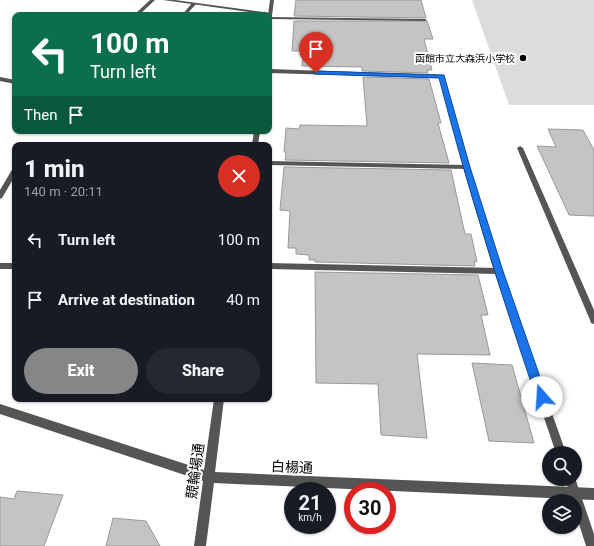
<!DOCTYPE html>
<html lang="en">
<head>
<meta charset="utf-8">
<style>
  :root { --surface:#171b24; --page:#242831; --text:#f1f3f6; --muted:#9ea1a6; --accent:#858687 }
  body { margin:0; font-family:Roboto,"Noto Sans JP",sans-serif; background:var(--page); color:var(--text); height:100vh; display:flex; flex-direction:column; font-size:15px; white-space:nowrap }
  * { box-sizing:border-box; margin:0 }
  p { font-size:13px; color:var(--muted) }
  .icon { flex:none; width:22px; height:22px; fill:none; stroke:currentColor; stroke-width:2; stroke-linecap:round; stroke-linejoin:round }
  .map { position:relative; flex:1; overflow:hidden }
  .sheet { position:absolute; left:12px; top:142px; width:260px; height:260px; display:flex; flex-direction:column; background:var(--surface); border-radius:8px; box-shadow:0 1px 3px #0004 }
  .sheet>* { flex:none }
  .banner { position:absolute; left:12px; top:12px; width:260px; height:122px; border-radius:8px; box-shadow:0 1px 3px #0004; background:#0b6e4f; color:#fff; overflow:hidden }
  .buttons { position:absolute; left:542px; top:446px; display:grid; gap:8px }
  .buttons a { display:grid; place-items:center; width:40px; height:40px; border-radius:50%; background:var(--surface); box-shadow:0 1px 3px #0004; font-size:20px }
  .speed { position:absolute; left:284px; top:482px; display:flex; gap:8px; font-size:20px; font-weight:700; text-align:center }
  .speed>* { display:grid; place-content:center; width:52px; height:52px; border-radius:50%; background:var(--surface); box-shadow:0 1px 3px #0004; line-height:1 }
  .speed small { font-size:10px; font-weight:400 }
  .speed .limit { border:6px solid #d22; background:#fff; color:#111 }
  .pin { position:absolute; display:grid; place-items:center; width:34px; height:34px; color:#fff; margin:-41px -17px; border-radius:50% 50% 50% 0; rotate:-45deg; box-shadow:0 0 4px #0007 }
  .pin .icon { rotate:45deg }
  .me { position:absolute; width:44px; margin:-22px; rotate:341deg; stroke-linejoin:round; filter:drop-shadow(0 0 3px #0008) }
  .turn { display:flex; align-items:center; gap:14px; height:84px; padding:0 12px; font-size:18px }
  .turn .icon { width:52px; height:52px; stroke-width:2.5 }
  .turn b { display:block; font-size:28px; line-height:34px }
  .then { display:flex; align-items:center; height:38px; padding:0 12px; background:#0003; gap:8px; font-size:15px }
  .round { display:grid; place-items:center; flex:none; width:42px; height:42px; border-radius:21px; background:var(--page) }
  .overview { display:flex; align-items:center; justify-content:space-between; height:68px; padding:0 12px }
  h1 { font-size:24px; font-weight:800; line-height:30px }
  .cta { display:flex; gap:8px; margin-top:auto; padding:8px 12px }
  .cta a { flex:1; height:46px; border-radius:24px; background:var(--accent); color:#fff; font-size:16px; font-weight:800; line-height:46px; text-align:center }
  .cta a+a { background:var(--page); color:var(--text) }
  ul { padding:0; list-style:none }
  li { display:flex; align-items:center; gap:12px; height:60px; padding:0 12px }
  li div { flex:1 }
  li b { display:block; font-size:15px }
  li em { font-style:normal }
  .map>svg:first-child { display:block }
  .green { fill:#dcdcdc }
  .building { fill:#c4c4c4; stroke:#999 }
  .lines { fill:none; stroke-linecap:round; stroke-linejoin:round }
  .service { fill:#555; fill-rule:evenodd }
  .minor { fill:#555; fill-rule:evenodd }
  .tertiary { fill:#555; fill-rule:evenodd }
  .route { fill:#1a73e8; stroke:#114b97 }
  .poi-dot { fill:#000; stroke:#fff; stroke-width:1.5 }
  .labels { text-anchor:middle; stroke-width:4; stroke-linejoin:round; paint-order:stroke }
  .far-poi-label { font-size:10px; fill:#000; stroke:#fff; text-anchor:end }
  .near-street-label { font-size:14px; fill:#000; stroke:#fff }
</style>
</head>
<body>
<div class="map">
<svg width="594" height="546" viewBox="0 0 594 546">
  <rect width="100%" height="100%" fill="#fff"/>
  <path class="green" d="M 472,0 L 594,0 L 594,105 L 509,105 Z"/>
  <g class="building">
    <path d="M 296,0 L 421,0 L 426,18 L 294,16 Z"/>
    <path d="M 294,21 L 427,21 L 433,39 L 424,39 L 432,70 L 427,70 L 428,73 L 362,71 L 362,67 L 302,66 L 303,51 L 292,51 Z"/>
    <path d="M 363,77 L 429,79 L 441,123 L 438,123 L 449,163 L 285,160 L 286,152 L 284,152 L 286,128 L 299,129 L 300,125 L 367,126 Z"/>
    <path d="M 548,129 L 583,130 L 594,150 L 594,216 L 569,215 L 537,146 L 556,147 Z"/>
    <path d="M 284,167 L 451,170 L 465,234 L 471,234 L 477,262 L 474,261 L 475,266 L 315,262 L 315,260 L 309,260 L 309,255 L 296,254 L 296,248 L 288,248 L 290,211 L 280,210 Z"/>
    <path d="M 315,272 L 478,275 L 488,315 L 481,315 L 490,355 L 417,354 L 427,438 L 381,435 L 378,384 L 316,383 Z"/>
    <path d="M 472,363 L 512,365 L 534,443 L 489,441 Z"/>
    <path d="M 17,491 L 63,495 L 44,546 L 0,546 L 0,497 L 14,499 Z"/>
    <path d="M 113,518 L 146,521 L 160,546 L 106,546 Z"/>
  </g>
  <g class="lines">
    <g class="service">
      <path d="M 150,0 L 155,0 L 139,15 L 134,15 Z"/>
      <path d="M 192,3 L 196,4 L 186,15 L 182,15 Z"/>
      <path d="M 269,17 L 425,19 L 427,20 L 425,21 L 270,19 Z"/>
      <path d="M 520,146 L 523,148 L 594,310 L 594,324 L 591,323 L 590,320 L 517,148 Z"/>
      <path d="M 269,161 L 466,165 L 469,167 L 466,169 L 269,165 Z"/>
      <rect x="0" y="263" width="15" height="6"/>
      <path d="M 269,263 L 498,268 L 501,269 L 502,271 L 501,273 L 498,274 L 269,269 Z"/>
    </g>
    <g class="minor">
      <path d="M 163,0 L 175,0 L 270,13 L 272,14 L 270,15 Z"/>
      <path d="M 269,69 L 444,75 L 469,167 L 502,271 L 566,453 L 556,453 L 494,271 L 463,167 L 440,78 L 269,73 Z"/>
      <path d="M 0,77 L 15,80 L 15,84 L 0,81 Z"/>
      <path d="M 13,168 L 15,168 L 15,176 L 2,198 L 0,199 L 0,190 Z"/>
      <path d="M 575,478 L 594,534 L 594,546 L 586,546 L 575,511 L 575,501 L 572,501 L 565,479 Z"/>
    </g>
    <g class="tertiary">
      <path d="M 270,0 L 274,0 L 271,24 L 269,25 L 269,15 L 268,15 Z"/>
      <path d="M 254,131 L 260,131 L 258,145 L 252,145 Z"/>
      <path d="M 214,399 L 224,399 L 215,472 L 594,488 L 594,500 L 214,483 L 206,546 L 194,546 L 203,481 L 0,414 L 0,404 L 204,470 Z"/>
    </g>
  </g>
  <path class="route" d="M 316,71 L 444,75 L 470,167 L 503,271 L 547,397 L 546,401 L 542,403 L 538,401 L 536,397 C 500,291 467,186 439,78 L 314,74 L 313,73 Z"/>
  <circle class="poi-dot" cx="523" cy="58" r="4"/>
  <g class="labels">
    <g class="far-poi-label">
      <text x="515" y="62">函館市立大森浜小学校</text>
    </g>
    <g class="near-street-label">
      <text transform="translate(292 467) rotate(3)" y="5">白楊通</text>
      <text transform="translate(195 471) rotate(-82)" y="5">競輪場通</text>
    </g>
  </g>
</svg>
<div class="buttons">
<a><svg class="icon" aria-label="search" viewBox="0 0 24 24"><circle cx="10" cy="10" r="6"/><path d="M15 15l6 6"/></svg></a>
<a><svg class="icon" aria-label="layers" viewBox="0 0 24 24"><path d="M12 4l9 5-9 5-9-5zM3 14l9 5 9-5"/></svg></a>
</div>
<div class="speed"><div>21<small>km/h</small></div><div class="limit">30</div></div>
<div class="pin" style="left:316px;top:73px;background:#d93025"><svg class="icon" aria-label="arrive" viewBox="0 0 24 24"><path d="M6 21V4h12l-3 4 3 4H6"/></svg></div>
<svg class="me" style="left:542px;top:397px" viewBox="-20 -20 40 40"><circle r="19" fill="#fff"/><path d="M0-13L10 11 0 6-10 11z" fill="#1a73e8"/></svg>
<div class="banner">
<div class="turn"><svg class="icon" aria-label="left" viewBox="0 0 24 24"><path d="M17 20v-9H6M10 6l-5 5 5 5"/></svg><div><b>100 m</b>Turn left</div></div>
<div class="then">Then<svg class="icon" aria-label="arrive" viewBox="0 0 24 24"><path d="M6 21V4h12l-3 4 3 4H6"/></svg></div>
</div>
<section class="sheet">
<div class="overview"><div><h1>1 min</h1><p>140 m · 20:11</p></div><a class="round" style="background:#d93025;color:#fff"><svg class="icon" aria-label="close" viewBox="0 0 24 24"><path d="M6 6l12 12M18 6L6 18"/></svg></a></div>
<ul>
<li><svg class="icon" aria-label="left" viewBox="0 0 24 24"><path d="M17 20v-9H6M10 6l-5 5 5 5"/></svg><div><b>Turn left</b></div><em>100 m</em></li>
<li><svg class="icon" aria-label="arrive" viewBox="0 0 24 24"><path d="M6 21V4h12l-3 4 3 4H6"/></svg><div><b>Arrive at destination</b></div><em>40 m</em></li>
</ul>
<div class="cta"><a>Exit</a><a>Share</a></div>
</section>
</div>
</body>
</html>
